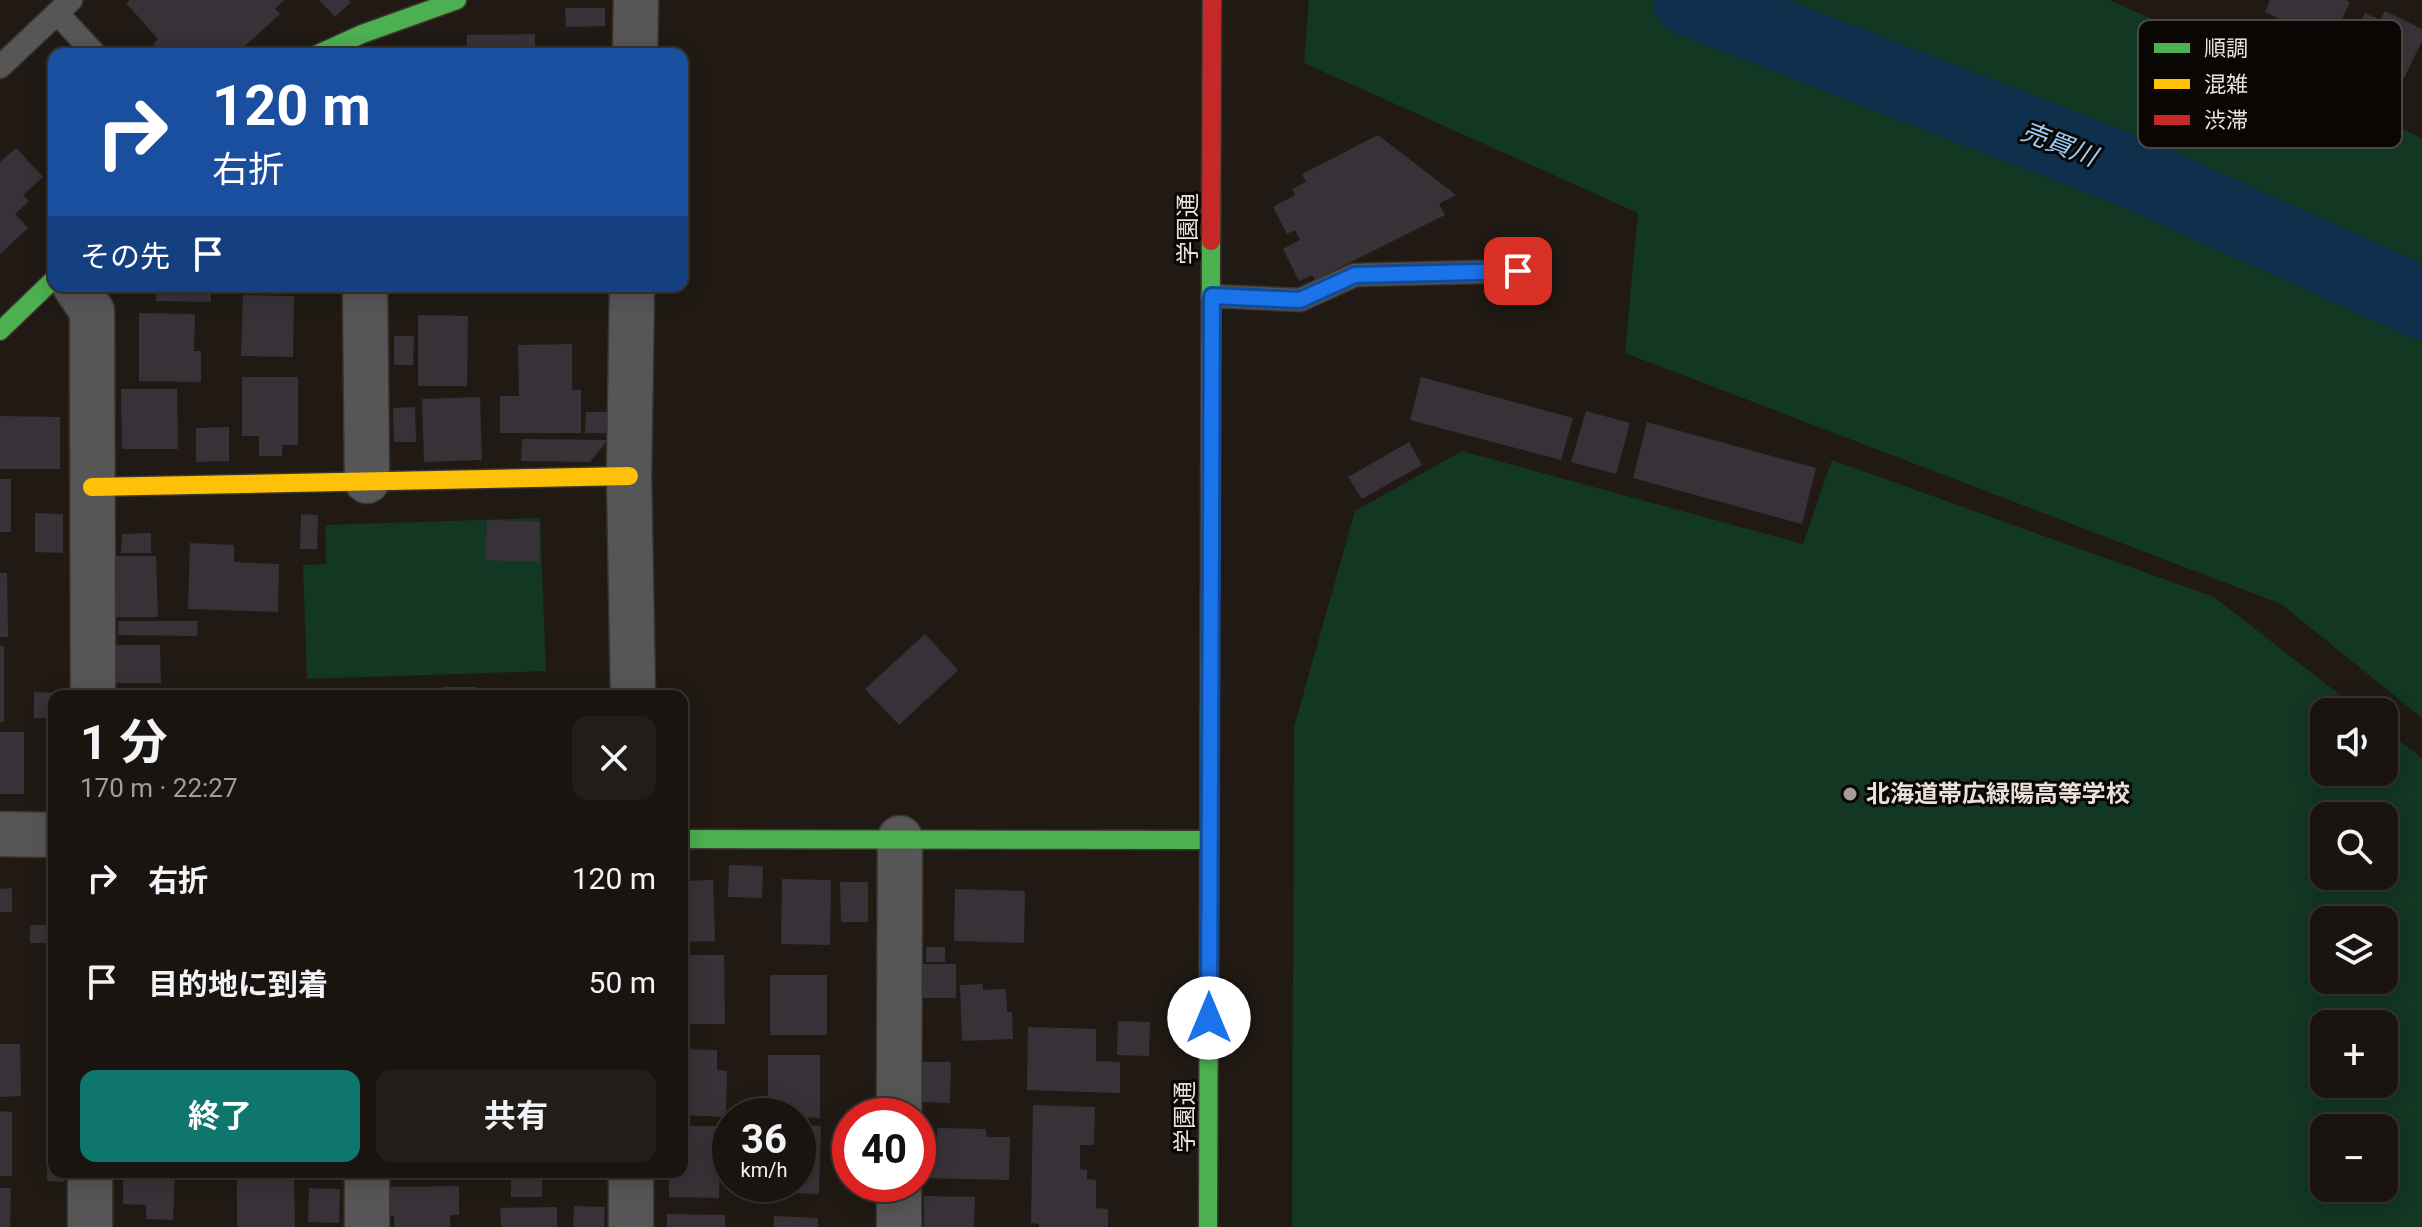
<!DOCTYPE html>
<html lang="ja">
<head>
<meta charset="utf-8">
<style>
  :root { --surface:#19140f; --page:#221d18; --text:#f1f3f6; --muted:#9f9e9e; --line:#37332f; --accent:#0f766e }
  body { margin:0; font-family:Roboto,"Noto Sans JP",sans-serif; background:var(--page); color:var(--text); height:100vh; display:flex; flex-direction:column; font-size:30px; white-space:nowrap }
  * { box-sizing:border-box; margin:0 }
  p { font-size:26px; color:var(--muted) }
  .icon { flex:none; width:44px; height:44px; fill:none; stroke:currentColor; stroke-width:2; stroke-linecap:round; stroke-linejoin:round }
  .map { position:relative; flex:1; overflow:hidden }
  .sheet { position:absolute; left:48px; top:690px; width:640px; height:488px; display:flex; flex-direction:column; background:var(--surface); border-radius:16px; box-shadow:0 4px 20px #0003,0 0 0 2px var(--line) }
  .sheet>* { flex:none }
  .hud { position:absolute; left:48px; top:48px; width:640px; height:244px; border-radius:16px; box-shadow:0 4px 20px #0003,0 0 0 2px var(--line); background:#1a4fa0; color:#fff; overflow:hidden }
  .buttons { position:absolute; left:2310px; top:698px; display:grid; gap:16px }
  .buttons a { display:grid; place-items:center; width:88px; height:88px; border-radius:16px; background:var(--surface); box-shadow:0 4px 20px #0003,0 0 0 2px var(--line); font-size:40px }
  .speed { position:absolute; left:712px; top:1098px; display:flex; gap:16px; font-size:40px; font-weight:700; text-align:center }
  .speed>* { display:grid; place-content:center; width:104px; height:104px; border-radius:50%; background:var(--surface); box-shadow:0 4px 20px #0003,0 0 0 2px var(--line); line-height:1 }
  .speed small { font-size:20px; font-weight:400 }
  .speed .limit { border:12px solid #d22; background:#fff; color:#111 }
  .pin { position:absolute; display:grid; place-items:center; width:68px; height:68px; color:#fff; margin:-34px; border-radius:16px; box-shadow:0 4px 12px #0006 }
  .me { position:absolute; width:88px; margin:-44px; rotate:0deg; stroke-linejoin:round; filter:drop-shadow(0 0 6px #0008) }
  .turn { display:flex; align-items:center; gap:28px; height:168px; padding:0 32px; font-size:36px }
  .turn .icon { width:104px; height:104px; stroke-width:2.5 }
  .turn b { display:block; font-size:56px; line-height:68px }
  .then { display:flex; align-items:center; height:76px; padding:0 32px; background:#0003; gap:16px; font-size:30px }
  .round { display:grid; place-items:center; flex:none; width:84px; height:84px; border-radius:16px; background:var(--page) }
  .summary { display:flex; align-items:center; justify-content:space-between; height:136px; padding:0 32px }
  h1 { font-size:48px; font-weight:700; line-height:60px }
  .button { display:flex; gap:16px; margin-top:auto; padding:16px 32px }
  .button a { flex:1; height:92px; border-radius:16px; background:var(--accent); color:#fff; font-size:32px; font-weight:700; line-height:92px; text-align:center }
  .button a+a { background:var(--page); color:var(--text) }
  ul { padding:0; list-style:none }
  li { display:flex; align-items:center; gap:24px; height:104px; padding:0 32px }
  li div { flex:1 }
  li b { display:block; font-size:30px }
  li em { font-style:normal }
  .map>svg:first-child { display:block }
  .green { fill:#123723; fill-rule:evenodd }
  .lines { fill:none; stroke-linecap:round; stroke-linejoin:round }
  .river { stroke:#0f304c; stroke-width:72 }
  .building { fill:#373237 }
  .lane-casing { stroke:#3c3631; stroke-width:25 }
  .street-casing { stroke:#3c3631; stroke-width:47 }
  .fast-casing { stroke:#3c3631; stroke-width:21 }
  .slow-casing { stroke:#3c3631; stroke-width:21 }
  .jam-casing { stroke:#3c3631; stroke-width:21 }
  .lane { stroke:#575657; stroke-width:22 }
  .street { stroke:#575657; stroke-width:44 }
  .fast { stroke:#4caf50; stroke-width:18 }
  .slow { stroke:#ffc107; stroke-width:18 }
  .jam { stroke:#c62828; stroke-width:18 }
  .route-casing { stroke:#114b97; stroke-width:20 }
  .route { stroke:#1a73e8; stroke-width:14 }
  .poi-dot { fill:#a49b95; stroke:#0a0603; stroke-width:3 }
  .labels { text-anchor:middle; stroke-width:6; stroke-linejoin:round; paint-order:stroke }
  .street-label { font-size:24px; fill:#eae0da; stroke:#0a0603 }
  .poi-label { font-size:24px; font-weight:bold; fill:#eae0da; stroke:#0a0603; text-anchor:start }
  .water-label { font-size:26px; font-style:italic; fill:#9ccaf7; stroke:#0a0603 }
  .key { fill:#0a0603; stroke:#4d4744; stroke-width:2 }
  .key-label { font-size:22px; fill:#eae0da }
</style>
</head>
<body>
<div class="map">
<svg width="2422" height="1227" viewBox="0 0 2422 1227">
  <rect width="100%" height="100%" fill="#211a14"/>
  <g class="green">
    <path d="M 1309,0 L 2109,0 L 2422,138 L 2422,718 L 2281,604 L 1625,353 L 1638,213 L 1304,63 Z"/>
    <path d="M 1462,451 L 1803,544 L 1832,460 L 2214,597 L 2362,712 L 2324,712 L 2324,772 L 2384,772 L 2384,729 L 2422,758 L 2422,1227 L 1292,1227 L 1294,727 L 1355,511 ZM 2324,816 L 2384,816 L 2384,876 L 2324,876 ZM 2324,920 L 2384,920 L 2384,980 L 2324,980 ZM 2324,1024 L 2384,1024 L 2384,1084 L 2324,1084 ZM 2324,1128 L 2384,1128 L 2384,1188 L 2324,1188 Z"/>
    <path d="M 540,518 L 546,671 L 307,679 L 303,565 L 326,564 L 325,525 Z"/>
  </g>
  <g class="lines">
    <path class="river" d="M 1689,0 L 2139,175 L 2422,303"/>
  </g>
  <g class="building">
    <path d="M 130,0 L 285,0 L 275,9 L 280,14 L 236,54 L 162,54 L 153,44 L 158,39 L 126,3 Z"/>
    <path d="M 319,0 L 348,0 L 351,2 L 335,17 Z"/>
    <path d="M 2270,0 L 2346,0 L 2350,2 L 2330,44 L 2265,12 Z"/>
    <path d="M 565,8 L 605,8 L 605,26 L 566,27 Z"/>
    <path d="M 2385,11 L 2422,29 L 2422,41 L 2404,78 L 2347,50 L 2365,13 L 2380,20 Z"/>
    <path d="M 535,34 L 535,54 L 467,54 L 467,35 Z"/>
    <path d="M 1378,135 L 1456,195 L 1439,204 L 1445,215 L 1315,280 L 1312,275 L 1299,281 L 1283,249 L 1300,240 L 1295,230 L 1287,234 L 1273,207 L 1295,195 L 1292,189 L 1306,182 L 1302,174 Z"/>
    <path d="M 16,148 L 43,177 L 23,195 L 29,201 L 15,214 L 28,228 L 0,254 L 0,162 Z"/>
    <path d="M 155,286 L 211,286 L 211,302 L 156,301 Z"/>
    <path d="M 243,295 L 294,296 L 293,357 L 241,356 Z"/>
    <path d="M 139,313 L 195,314 L 194,351 L 201,351 L 201,382 L 139,381 Z"/>
    <path d="M 418,315 L 468,316 L 467,386 L 418,386 Z"/>
    <path d="M 394,336 L 414,336 L 413,365 L 394,365 Z"/>
    <path d="M 572,344 L 572,390 L 581,390 L 581,433 L 500,433 L 500,396 L 519,396 L 518,345 Z"/>
    <path d="M 242,377 L 298,377 L 298,445 L 282,445 L 282,456 L 259,456 L 259,436 L 242,436 Z"/>
    <path d="M 1421,377 L 1573,418 L 1561,460 L 1410,420 Z"/>
    <path d="M 121,389 L 177,389 L 178,449 L 122,449 Z"/>
    <path d="M 480,397 L 482,460 L 424,462 L 422,399 Z"/>
    <path d="M 415,407 L 416,442 L 394,442 L 393,408 Z"/>
    <path d="M 1586,411 L 1630,423 L 1616,474 L 1571,462 Z"/>
    <path d="M 586,412 L 608,412 L 607,433 L 585,433 Z"/>
    <path d="M 0,416 L 60,417 L 60,469 L 0,469 Z"/>
    <path d="M 1647,422 L 1816,468 L 1802,524 L 1633,478 Z"/>
    <path d="M 229,427 L 229,461 L 196,462 L 196,428 Z"/>
    <path d="M 522,439 L 608,440 L 590,462 L 521,461 Z"/>
    <path d="M 1409,442 L 1422,465 L 1362,499 L 1348,477 Z"/>
    <rect x="0" y="479" width="11" height="53"/>
    <path d="M 35,513 L 63,514 L 63,553 L 35,552 Z"/>
    <path d="M 301,514 L 318,515 L 317,549 L 300,549 Z"/>
    <path d="M 487,520 L 540,522 L 539,562 L 485,560 Z"/>
    <path d="M 151,533 L 151,553 L 121,553 L 122,534 Z"/>
    <path d="M 190,543 L 234,545 L 234,562 L 279,564 L 278,612 L 188,609 Z"/>
    <path d="M 115,556 L 156,556 L 158,617 L 116,617 Z"/>
    <path d="M 0,573 L 7,573 L 8,637 L 0,637 Z"/>
    <path d="M 118,621 L 198,621 L 197,636 L 118,635 Z"/>
    <path d="M 925,634 L 958,670 L 899,725 L 865,689 Z"/>
    <path d="M 115,645 L 160,645 L 161,683 L 116,683 Z"/>
    <rect x="0" y="646" width="4" height="76"/>
    <rect x="442" y="687" width="35" height="9"/>
    <path d="M 34,692 L 64,693 L 64,696 L 54,696 L 54,718 L 34,718 Z"/>
    <rect x="0" y="732" width="24" height="62"/>
    <path d="M 729,865 L 763,866 L 762,898 L 728,897 Z"/>
    <path d="M 782,879 L 831,880 L 830,945 L 781,944 Z"/>
    <path d="M 713,880 L 715,941 L 682,942 L 682,881 Z"/>
    <path d="M 840,882 L 868,882 L 868,922 L 841,922 Z"/>
    <path d="M 12,888 L 12,912 L 0,912 L 0,889 Z"/>
    <path d="M 955,889 L 1025,891 L 1024,943 L 954,941 Z"/>
    <rect x="30" y="925" width="24" height="18"/>
    <rect x="926" y="947" width="19" height="15"/>
    <path d="M 682,955 L 724,955 L 725,1024 L 682,1024 Z"/>
    <rect x="922" y="964" width="34" height="34"/>
    <rect x="770" y="975" width="57" height="60"/>
    <path d="M 983,984 L 983,990 L 1006,989 L 1007,1012 L 1012,1012 L 1013,1039 L 962,1041 L 960,985 Z"/>
    <path d="M 1118,1021 L 1150,1022 L 1149,1056 L 1117,1055 Z"/>
    <path d="M 1028,1027 L 1096,1029 L 1096,1061 L 1120,1062 L 1120,1093 L 1027,1090 Z"/>
    <path d="M 0,1044 L 20,1044 L 21,1096 L 0,1097 Z"/>
    <path d="M 682,1049 L 717,1050 L 717,1070 L 727,1071 L 726,1117 L 682,1115 Z"/>
    <path d="M 768,1055 L 820,1055 L 820,1118 L 768,1116 Z"/>
    <path d="M 921,1062 L 951,1062 L 950,1103 L 920,1102 Z"/>
    <path d="M 1033,1105 L 1095,1107 L 1094,1145 L 1080,1145 L 1080,1169 L 1087,1170 L 1087,1179 L 1096,1180 L 1096,1208 L 1108,1209 L 1108,1227 L 1039,1227 L 1039,1224 L 1031,1223 Z"/>
    <path d="M 0,1111 L 12,1112 L 12,1176 L 0,1176 Z"/>
    <path d="M 798,1125 L 821,1126 L 819,1194 L 766,1192 L 766,1184 L 798,1184 Z"/>
    <path d="M 682,1126 L 721,1126 L 719,1198 L 669,1197 L 669,1175 L 660,1175 L 660,1172 L 682,1172 Z"/>
    <path d="M 937,1128 L 986,1129 L 986,1137 L 1010,1137 L 1009,1180 L 922,1178 L 923,1158 L 937,1158 Z"/>
    <path d="M 47,1165 L 54,1165 L 54,1172 L 64,1172 L 64,1182 L 47,1181 Z"/>
    <path d="M 123,1172 L 175,1172 L 173,1220 L 146,1219 L 146,1205 L 123,1204 Z"/>
    <path d="M 511,1172 L 559,1172 L 559,1177 L 542,1177 L 542,1197 L 511,1197 Z"/>
    <path d="M 237,1173 L 294,1173 L 295,1227 L 237,1227 Z"/>
    <path d="M 459,1186 L 459,1215 L 450,1215 L 450,1227 L 394,1227 L 394,1216 L 389,1216 L 389,1187 Z"/>
    <path d="M 0,1188 L 11,1188 L 10,1227 L 0,1227 Z"/>
    <path d="M 309,1188 L 340,1189 L 339,1223 L 308,1222 Z"/>
    <path d="M 924,1196 L 975,1197 L 974,1227 L 924,1227 Z"/>
    <path d="M 574,1206 L 605,1207 L 604,1227 L 573,1227 Z"/>
    <path d="M 557,1207 L 557,1227 L 501,1227 L 500,1208 Z"/>
    <path d="M 667,1214 L 725,1215 L 725,1227 L 667,1227 Z"/>
    <path d="M 774,1216 L 818,1218 L 818,1227 L 774,1227 Z"/>
  </g>
  <g class="lines">
    <defs>
      <g id="lane">
        <path d="M 57,13 L 95,54"/>
        <path d="M 0,67 L 71,0"/>
        <path d="M 1212,296 L 1300,300 L 1355,275 L 1518,271"/>
      </g>
      <g id="street">
        <path d="M 635,54 L 636,0"/>
        <path d="M 75,286 L 92,311 L 93,696"/>
        <path d="M 365,286 L 367,481"/>
        <path d="M 632,286 L 629,476 L 633,696"/>
        <path d="M 0,834 L 54,835"/>
        <path d="M 899,1116 L 900,838"/>
        <path d="M 90,1227 L 90,1172"/>
        <path d="M 367,1227 L 367,1172"/>
        <path d="M 631,1227 L 631,1172"/>
        <path d="M 899,1227 L 899,1184"/>
      </g>
      <g id="fast">
        <path d="M 318,54 L 362,34 L 457,0"/>
        <path d="M 0,331 L 54,279"/>
        <path d="M 682,839 L 1210,840"/>
        <path d="M 1208,1227 L 1211,241"/>
      </g>
      <path id="slow" d="M 92,487 L 629,476"/>
      <path id="jam" d="M 1211,241 L 1212,0"/>
    </defs>
    <use href="#lane" class="lane-casing"/>
    <use href="#street" class="street-casing"/>
    <use href="#fast" class="fast-casing"/>
    <use href="#slow" class="slow-casing"/>
    <use href="#jam" class="jam-casing"/>
    <use href="#lane" class="lane"/>
    <use href="#street" class="street"/>
    <use href="#fast" class="fast"/>
    <use href="#slow" class="slow"/>
    <use href="#jam" class="jam"/>
  </g>
  <g class="lines">
    <defs>
      <path id="route" d="M 1209,1018 L 1212,296 L 1300,300 L 1355,275 L 1518,271"/>
    </defs>
    <use href="#route" class="route-casing"/>
    <use href="#route" class="route"/>
  </g>
  <circle class="poi-dot" cx="1850" cy="794" r="8"/>
  <g class="labels">
    <g class="street-label">
      <text transform="translate(1188 229) rotate(-90)" y="8">学園通</text>
      <text transform="translate(1185 1117) rotate(-90)" y="8">学園通</text>
    </g>
    <g class="poi-label">
      <text x="1866" y="802">北海道帯広緑陽高等学校</text>
    </g>
    <g class="water-label">
      <text transform="translate(2059 144) rotate(21)" y="9">売買川</text>
    </g>
  </g>
  <rect x="2138" y="20" width="264" height="128" rx="12" class="key"/>
  <rect x="2154" y="43" width="36" height="10" fill="#4caf50"/>
  <rect x="2154" y="79" width="36" height="10" fill="#ffc107"/>
  <rect x="2154" y="115" width="36" height="10" fill="#c62828"/>
  <g class="key-label">
    <text x="2204" y="56">順調</text>
    <text x="2204" y="92">混雑</text>
    <text x="2204" y="128">渋滞</text>
  </g>
</svg>
<div class="buttons">
<a><svg class="icon" aria-label="sound" viewBox="0 0 24 24"><path d="M4 9h4l5-4v14l-5-4H4zM17 9q2 3 0 6"/></svg></a>
<a><svg class="icon" aria-label="search" viewBox="0 0 24 24"><circle cx="10" cy="10" r="6"/><path d="M15 15l6 6"/></svg></a>
<a><svg class="icon" aria-label="layers" viewBox="0 0 24 24"><path d="M12 4l9 5-9 5-9-5zM3 14l9 5 9-5"/></svg></a>
<a>+</a>
<a>−</a>
</div>
<div class="speed"><div>36<small>km/h</small></div><div class="limit">40</div></div>
<div class="pin" style="left:1518px;top:271px;background:#d93025"><svg class="icon" aria-label="arrive" viewBox="0 0 24 24"><path d="M6 21V4h12l-3 4 3 4H6"/></svg></div>
<svg class="me" style="left:1209px;top:1018px" viewBox="-20 -20 40 40"><circle r="19" fill="#fff"/><path d="M0-13L10 11 0 6-10 11z" fill="#1a73e8"/></svg>
<div class="hud">
<div class="turn"><svg class="icon" aria-label="right" viewBox="0 0 24 24"><path d="M7 20v-9h11M14 6l5 5-5 5"/></svg><div><b>120 m</b>右折</div></div>
<div class="then">その先<svg class="icon" aria-label="arrive" viewBox="0 0 24 24"><path d="M6 21V4h12l-3 4 3 4H6"/></svg></div>
</div>
<section class="sheet">
<div class="summary"><div><h1>1 分</h1><p>170 m · 22:27</p></div><a class="round"><svg class="icon" aria-label="close" viewBox="0 0 24 24"><path d="M6 6l12 12M18 6L6 18"/></svg></a></div>
<ul>
<li><svg class="icon" aria-label="right" viewBox="0 0 24 24"><path d="M7 20v-9h11M14 6l5 5-5 5"/></svg><div><b>右折</b></div><em>120 m</em></li>
<li><svg class="icon" aria-label="arrive" viewBox="0 0 24 24"><path d="M6 21V4h12l-3 4 3 4H6"/></svg><div><b>目的地に到着</b></div><em>50 m</em></li>
</ul>
<div class="button"><a>終了</a><a>共有</a></div>
</section>
</div>
</body>
</html>
